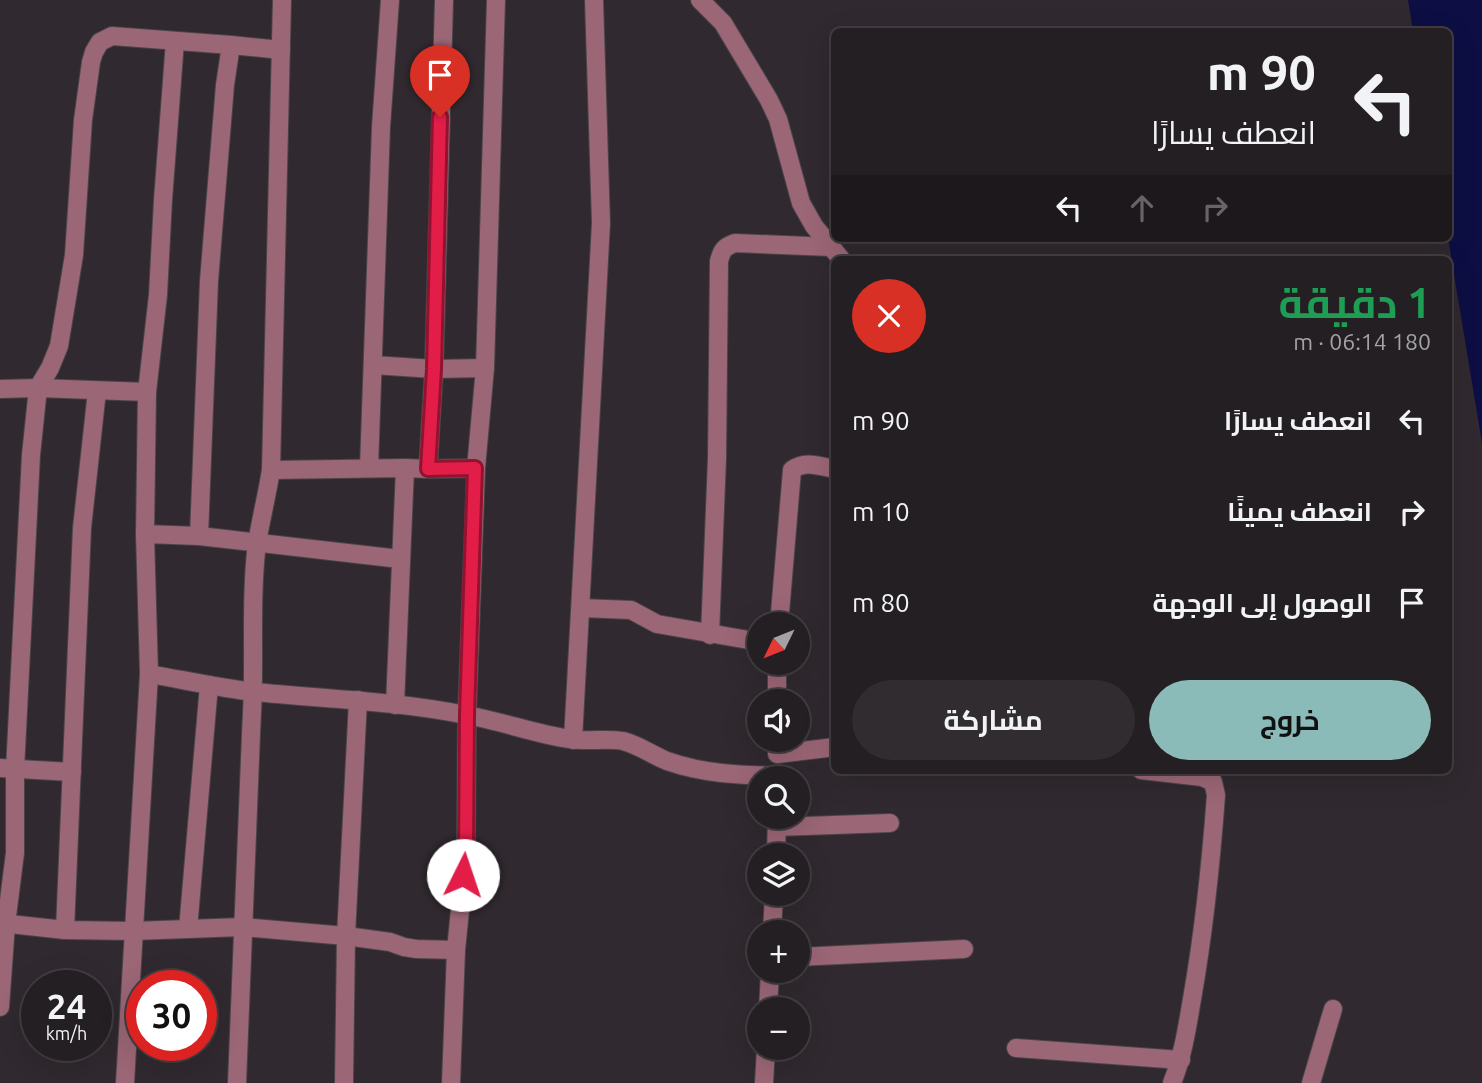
<!DOCTYPE html>
<html lang="ar">
<head>
<meta charset="utf-8">
<style>
  :root { --surface:#241f23; --page:#302c30; --text:#f1f3f6; --muted:#a3a2a6; --line:#413d41; --accent:#8bbbb9 }
  body { margin:0; font-family:Ubuntu,Cairo,sans-serif; background:var(--page); color:var(--text); direction:rtl; height:100vh; display:flex; flex-direction:column; font-size:26px; white-space:nowrap }
  * { box-sizing:border-box; margin:0 }
  p { font-size:23px; color:var(--muted) }
  .icon { flex:none; width:38px; height:38px; fill:none; stroke:currentColor; stroke-width:2; stroke-linecap:round; stroke-linejoin:round }
  .map { position:relative; flex:1; overflow:hidden; direction:ltr }
  .side { position:absolute; left:831px; top:256px; width:621px; height:518px; display:flex; flex-direction:column; background:var(--surface); border-radius:10px; box-shadow:0 7px 28px #0002,0 0 0 2px var(--line); direction:rtl }
  .side>* { flex:none }
  .banner { position:absolute; left:831px; top:28px; width:621px; height:214px; border-radius:10px; box-shadow:0 7px 28px #0002,0 0 0 2px var(--line); direction:rtl; background:#241f23; color:var(--text); overflow:hidden }
  .needle { width:46px; rotate:227deg }
  .tools { position:absolute; left:747px; top:612px; display:grid; gap:14px }
  .tools a { display:grid; place-items:center; width:63px; height:63px; border-radius:50%; background:var(--surface); box-shadow:0 7px 28px #0002,0 0 0 2px var(--line); font-size:35px }
  .speed { position:absolute; left:21px; top:970px; display:flex; gap:14px; font-size:35px; font-weight:700; text-align:center }
  .speed>* { display:grid; place-content:center; width:91px; height:91px; border-radius:50%; background:var(--surface); box-shadow:0 7px 28px #0002,0 0 0 2px var(--line); line-height:1 }
  .speed small { font-size:18px; font-weight:400 }
  .speed .limit { border:10px solid #d22; background:#fff; color:#111 }
  .pin { position:absolute; display:grid; place-items:center; width:60px; height:60px; color:#fff; margin:-72px -30px; border-radius:50% 50% 50% 0; rotate:-45deg; box-shadow:0 0 7px #0007 }
  .pin .icon { rotate:45deg }
  .me { position:absolute; width:77px; margin:-38px; rotate:4deg; stroke-linejoin:round; filter:drop-shadow(0 0 5px #0008) }
  .turn { display:flex; align-items:center; gap:24px; height:147px; padding:0 21px; font-size:32px }
  .turn .icon { width:91px; height:91px; stroke-width:2.5 }
  .turn b { display:block; font-size:49px; line-height:60px }
  .lanes { display:flex; align-items:center; height:66px; padding:0 21px; background:#0003; justify-content:center; gap:35px; direction:ltr }
  .lanes .off { opacity:.35 }
  .round { display:grid; place-items:center; flex:none; width:74px; height:74px; border-radius:37px; background:var(--page) }
  .head { display:flex; align-items:center; justify-content:space-between; height:119px; padding:0 21px }
  h1 { font-size:42px; font-weight:700; line-height:52px; color:#1e9e55 }
  .primary-button { display:flex; gap:14px; margin-top:auto; padding:14px 21px }
  .primary-button a { flex:1; height:80px; border-radius:42px; background:var(--accent); color:#111; font-size:28px; font-weight:700; line-height:80px; text-align:center }
  .primary-button a+a { background:var(--page); color:var(--text) }
  ul { padding:0; list-style:none }
  li { display:flex; align-items:center; gap:21px; height:91px; padding:0 21px }
  li div { flex:1 }
  li b { display:block; font-size:26px }
  li em { font-style:normal }
  .map>svg:first-child { display:block }
  .water { fill:#0d0f44 }
  .lines { fill:none; stroke-linecap:round; stroke-linejoin:round }
  .minor-casing { stroke:#4a4449; stroke-width:20 }
  .minor { stroke:#9b6676; stroke-width:18 }
  .route-casing { stroke:#92132f; stroke-width:18 }
  .route { stroke:#e11d48; stroke-width:12 }
</style>
</head>
<body>
<div class="map">
<svg width="1482" height="1083" viewBox="0 0 1482 1083">
  <rect width="100%" height="100%" fill="#30292f"/>
  <path class="water" d="M 1408,0 L 1482,0 L 1482,443 L 1448,238 L 1449,238 L 1449,32 L 1413,31 Z"/>
  <g class="lines">
    <defs>
      <g id="minor">
        <path d="M 700,0 L 723,23 L 769,100 L 778,119 L 801,203 L 814,226 L 841,259"/>
        <path d="M 373,365 L 434,369 L 485,368 L 476,468 L 467,715 L 466,850 L 456,950 L 451,1083"/>
        <path d="M 485,368 L 496,0"/>
        <path d="M 0,389 L 38,388 L 147,392"/>
        <path d="M 369,468 L 381,127 L 390,0"/>
        <path d="M 428,469 L 434,369 L 444,0"/>
        <path d="M 271,470 L 405,468 L 428,469 L 476,468"/>
        <path d="M 145,534 L 199,536 L 400,559"/>
        <path d="M 199,536 L 209,281 L 225,85 L 231,45"/>
        <path d="M 581,608 L 631,610 L 657,624 L 760,642"/>
        <path d="M 779,625 L 792,470 C 805,460 819,466 835,469"/>
        <path d="M 710,635 L 717,458 L 719,261 C 722,250 724,247 735,243 L 831,247"/>
        <path d="M 149,674 C 184,680 219,688 254,692 C 325,699 396,701 466,715 C 501,721 535,734 570,739 C 587,742 606,738 623,741 C 639,745 652,755 667,761 C 704,774 739,775 777,776"/>
        <path d="M 777,702 L 777,663"/>
        <path d="M 395,705 L 405,468"/>
        <path d="M 573,740 L 601,223 L 594,0"/>
        <path d="M 777,754 L 835,747"/>
        <path d="M 0,768 L 72,772"/>
        <path d="M 1141,770 L 1202,777 L 1213,782 L 1216,795 C 1211,863 1204,931 1192,999 C 1187,1028 1183,1056 1172,1083"/>
        <path d="M 777,827 L 890,823"/>
        <path d="M 776,856 L 777,817"/>
        <path d="M 0,923 L 65,930 L 133,931 L 242,927 L 346,936 L 390,942 L 404,947 L 416,949 L 456,950"/>
        <path d="M 188,929 L 209,685"/>
        <path d="M 65,930 L 82,528 L 97,391"/>
        <path d="M 772,933 L 774,894"/>
        <path d="M 798,957 L 964,949"/>
        <path d="M 0,1007 L 6,924 L 15,853 L 15,770 L 31,455 L 38,388 L 50,368 L 59,346 L 74,255 L 83,120 L 91,62 L 94,52 L 100,42 L 112,36 L 231,45 L 281,50"/>
        <path d="M 768,1010 L 770,971"/>
        <path d="M 1016,1048 L 1181,1060"/>
        <path d="M 125,1083 L 149,674 L 145,534 L 147,392 L 158,295 L 163,200 L 175,41"/>
        <path d="M 237,1083 C 241,959 246,836 252,713 C 255,656 250,600 257,543 C 261,519 267,495 271,470 L 282,0"/>
        <path d="M 344,1083 L 346,936 L 358,700"/>
        <path d="M 764,1083 L 766,1048"/>
        <path d="M 1311,1083 L 1333,1009"/>
      </g>
    </defs>
    <use href="#minor" class="minor-casing"/>
    <use href="#minor" class="minor"/>
  </g>
  <g class="lines">
    <defs>
      <path id="route" d="M 440,117 L 434,369 L 428,469 L 475,468 L 467,715 L 466,850 L 463,875"/>
    </defs>
    <use href="#route" class="route-casing"/>
    <use href="#route" class="route"/>
  </g>
</svg>
<div class="tools">
<a><svg class="needle" viewBox="-14 -14 28 28"><path d="M0-13l5 13h-10z" fill="#e53935"/><path d="M0 13l5-13h-10z" fill="#a3a2a6"/></svg></a>
<a><svg class="icon" aria-label="sound" viewBox="0 0 24 24"><path d="M4 9h4l5-4v14l-5-4H4zM17 9q2 3 0 6"/></svg></a>
<a><svg class="icon" aria-label="search" viewBox="0 0 24 24"><circle cx="10" cy="10" r="6"/><path d="M15 15l6 6"/></svg></a>
<a><svg class="icon" aria-label="layers" viewBox="0 0 24 24"><path d="M12 4l9 5-9 5-9-5zM3 14l9 5 9-5"/></svg></a>
<a>+</a>
<a>−</a>
</div>
<div class="speed"><div>24<small>km/h</small></div><div class="limit">30</div></div>
<div class="pin" style="left:440px;top:117px;background:#d93025"><svg class="icon" aria-label="arrive" viewBox="0 0 24 24"><path d="M6 21V4h12l-3 4 3 4H6"/></svg></div>
<svg class="me" style="left:463px;top:875px" viewBox="-20 -20 40 40"><circle r="19" fill="#fff"/><path d="M0-13L10 11 0 6-10 11z" fill="#e11d48"/></svg>
<div class="banner">
<div class="turn"><svg class="icon" aria-label="left" viewBox="0 0 24 24"><path d="M17 20v-9H6M10 6l-5 5 5 5"/></svg><div><b>90 m</b>انعطف يسارًا</div></div>
<div class="lanes"><svg class="icon" aria-label="left" viewBox="0 0 24 24"><path d="M17 20v-9H6M10 6l-5 5 5 5"/></svg><svg class="icon off" aria-label="ahead" viewBox="0 0 24 24"><path d="M12 20V5M6 11l6-6 6 6"/></svg><svg class="icon off" aria-label="right" viewBox="0 0 24 24"><path d="M7 20v-9h11M14 6l5 5-5 5"/></svg></div>
</div>
<section class="side">
<div class="head"><div><h1>1 دقيقة</h1><p>180 m · 06:14</p></div><a class="round" style="background:#d93025;color:#fff"><svg class="icon" aria-label="close" viewBox="0 0 24 24"><path d="M6 6l12 12M18 6L6 18"/></svg></a></div>
<ul>
<li><svg class="icon" aria-label="left" viewBox="0 0 24 24"><path d="M17 20v-9H6M10 6l-5 5 5 5"/></svg><div><b>انعطف يسارًا</b></div><em>90 m</em></li>
<li><svg class="icon" aria-label="right" viewBox="0 0 24 24"><path d="M7 20v-9h11M14 6l5 5-5 5"/></svg><div><b>انعطف يمينًا</b></div><em>10 m</em></li>
<li><svg class="icon" aria-label="arrive" viewBox="0 0 24 24"><path d="M6 21V4h12l-3 4 3 4H6"/></svg><div><b>الوصول إلى الوجهة</b></div><em>80 m</em></li>
</ul>
<div class="primary-button"><a>خروج</a><a>مشاركة</a></div>
</section>
</div>
</body>
</html>
